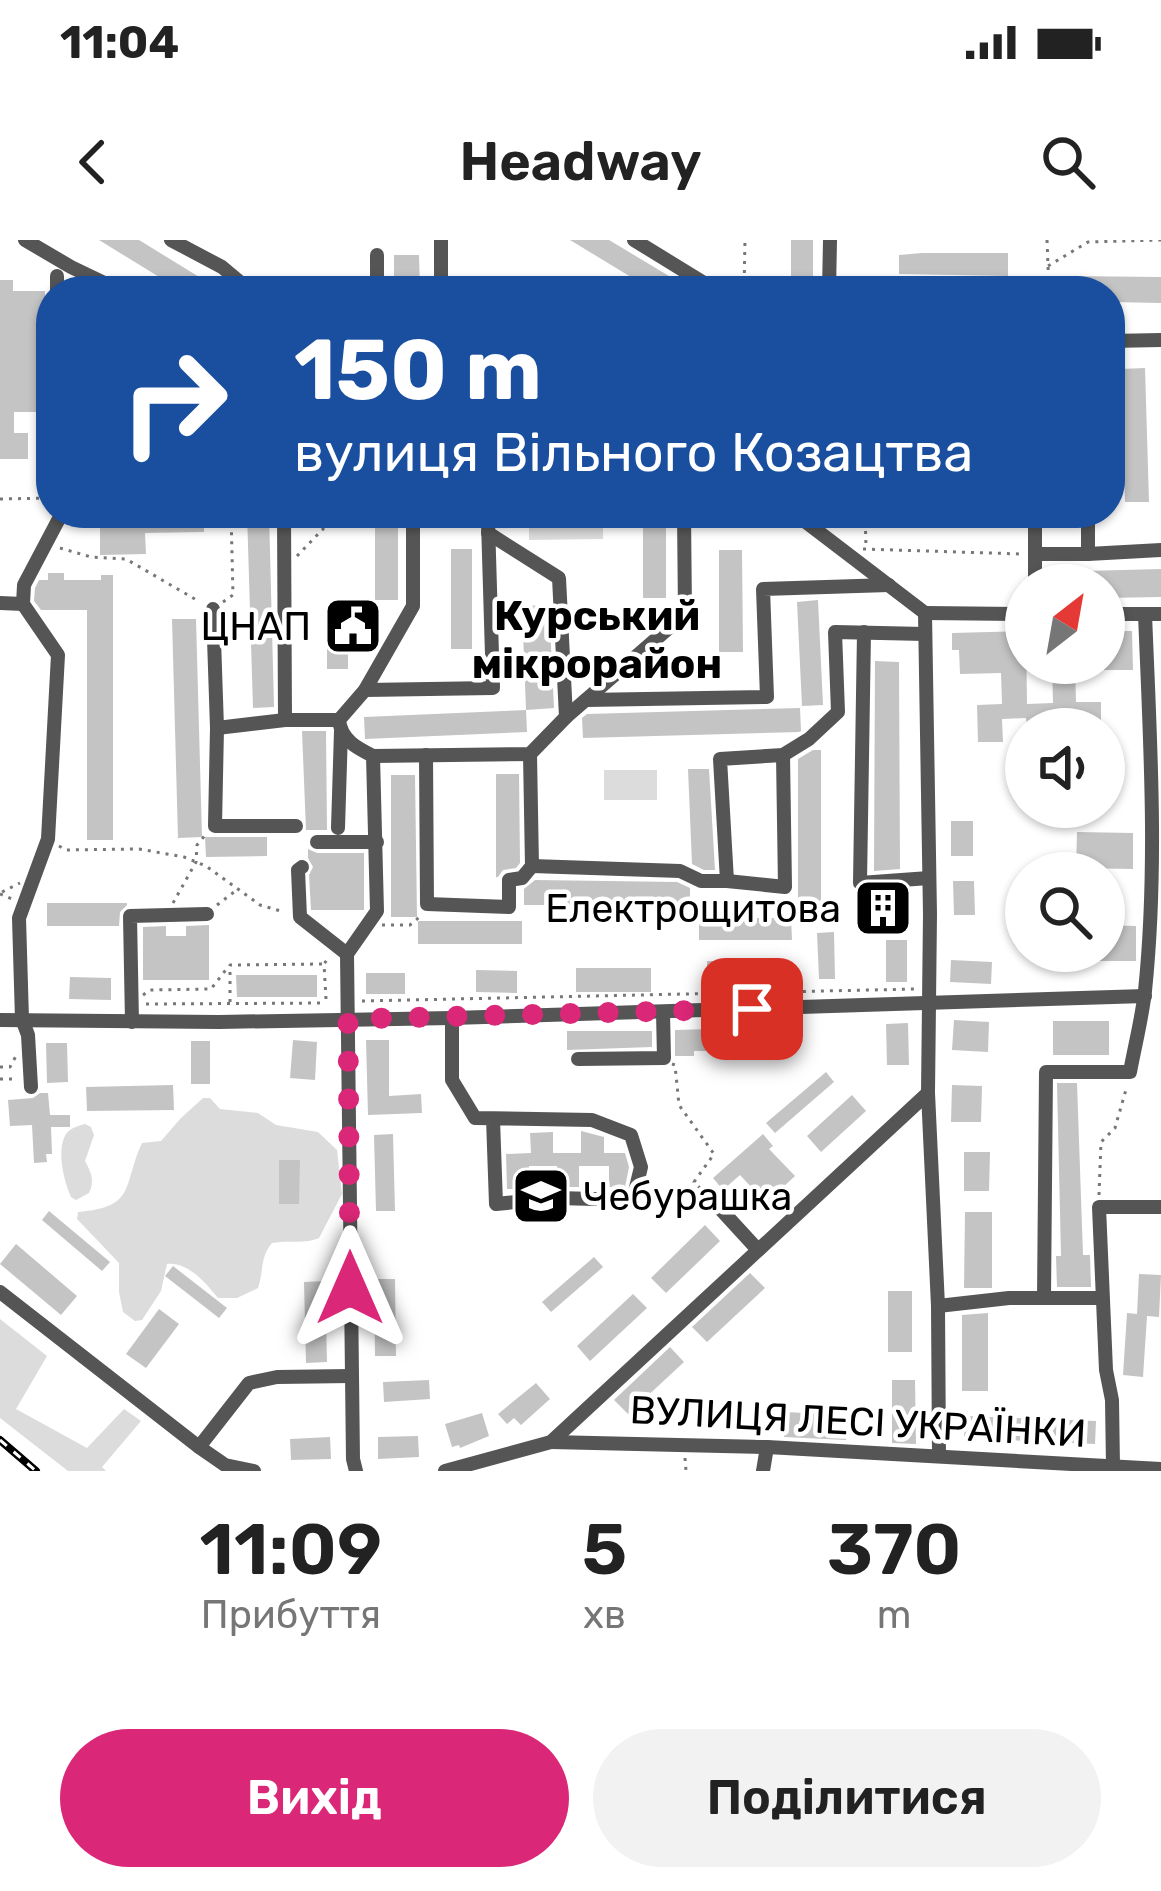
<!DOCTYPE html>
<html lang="uk">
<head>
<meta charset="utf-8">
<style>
  :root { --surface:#fff; --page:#f2f2f2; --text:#222; --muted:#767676; --accent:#db2777 }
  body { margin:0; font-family:Rubik,sans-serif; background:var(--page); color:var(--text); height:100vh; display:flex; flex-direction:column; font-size:45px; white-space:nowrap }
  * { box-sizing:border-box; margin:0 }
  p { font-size:39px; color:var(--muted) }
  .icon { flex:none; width:66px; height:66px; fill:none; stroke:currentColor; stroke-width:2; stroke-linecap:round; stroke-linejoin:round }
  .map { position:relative; height:1231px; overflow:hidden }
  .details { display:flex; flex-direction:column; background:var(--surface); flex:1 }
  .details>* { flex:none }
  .hud { position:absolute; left:36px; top:36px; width:1089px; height:252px; border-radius:48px; box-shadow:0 3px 9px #0004; background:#1a4fa0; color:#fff; overflow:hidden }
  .needle { width:78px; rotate:31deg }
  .fabs { position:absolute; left:1005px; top:324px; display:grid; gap:24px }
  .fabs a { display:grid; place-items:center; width:120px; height:120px; border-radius:50%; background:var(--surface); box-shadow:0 3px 9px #0004; font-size:60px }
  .pin { position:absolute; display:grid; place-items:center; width:102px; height:102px; color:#fff; margin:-51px; border-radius:24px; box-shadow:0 6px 18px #0006 }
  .me { position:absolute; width:132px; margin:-66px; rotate:0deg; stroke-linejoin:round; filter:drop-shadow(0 0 9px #0008) }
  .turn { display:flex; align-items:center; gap:42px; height:252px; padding:0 60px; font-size:54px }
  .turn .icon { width:156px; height:156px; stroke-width:2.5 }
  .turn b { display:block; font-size:84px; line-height:102px }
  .eta { display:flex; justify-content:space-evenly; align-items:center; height:204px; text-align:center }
  .eta b { font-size:72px; font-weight:600; line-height:84px }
  .primary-button { display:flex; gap:24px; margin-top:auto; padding:24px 60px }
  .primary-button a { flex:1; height:138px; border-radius:72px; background:var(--accent); color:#fff; font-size:48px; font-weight:600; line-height:138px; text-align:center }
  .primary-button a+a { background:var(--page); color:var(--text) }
  .status { display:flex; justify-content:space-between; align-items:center; height:84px; padding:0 60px; background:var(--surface); direction:ltr }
  .status svg { height:33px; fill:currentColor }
  header { display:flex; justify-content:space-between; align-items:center; height:156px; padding:0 60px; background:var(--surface); font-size:54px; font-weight:600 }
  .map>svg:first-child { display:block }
  .green { fill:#dcdcdc }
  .building { fill:#c4c4c4 }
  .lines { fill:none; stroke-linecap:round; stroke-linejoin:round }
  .path { stroke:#777; stroke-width:3; stroke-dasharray:3 6; stroke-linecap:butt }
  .minor { stroke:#555; stroke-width:14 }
  .rail-casing { stroke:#000; stroke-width:8 }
  .rail { stroke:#fff; stroke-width:3; stroke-dasharray:9; stroke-linecap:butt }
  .route { stroke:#db2777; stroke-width:21; stroke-dasharray:0 37.8 }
  .labels { text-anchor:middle; stroke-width:9; stroke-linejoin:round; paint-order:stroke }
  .poi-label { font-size:39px; fill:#000; stroke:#fff; text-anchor:end }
  .street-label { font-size:39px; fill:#000; stroke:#fff }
  .neighbourhood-label { font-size:42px; font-weight:bold; fill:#000; stroke:#fff }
</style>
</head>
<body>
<div class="status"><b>11:04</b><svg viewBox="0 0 49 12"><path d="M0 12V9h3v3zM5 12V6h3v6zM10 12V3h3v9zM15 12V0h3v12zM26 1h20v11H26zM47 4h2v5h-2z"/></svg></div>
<header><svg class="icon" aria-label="back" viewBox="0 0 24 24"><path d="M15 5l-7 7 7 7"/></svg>Headway<svg class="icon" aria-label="search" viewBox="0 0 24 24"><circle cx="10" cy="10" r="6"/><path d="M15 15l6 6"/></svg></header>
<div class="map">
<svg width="1161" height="1231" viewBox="0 0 1161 1231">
  <rect width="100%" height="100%" fill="#fff"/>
  <g class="green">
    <path d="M 529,273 L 603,273 L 603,299 L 529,300 Z"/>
    <rect x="604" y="530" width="53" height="30"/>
    <path d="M 203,858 L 210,858 L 220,869 L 258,873 L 276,885 L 318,892 L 337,910 L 342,954 L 319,998 C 306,1004 287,1000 272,1003 C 260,1017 264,1030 258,1048 L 237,1058 L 218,1058 C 205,1042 188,1022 167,1024 L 161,1051 L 142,1080 L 135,1081 L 123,1072 L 119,1052 L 119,1023 L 77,979 L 78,972 C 137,967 122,946 142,903 L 161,901 L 181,878 Z"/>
    <path d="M 85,884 L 91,887 L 94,895 L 85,921 C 91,932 95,941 89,953 L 76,960 L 71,957 C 64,941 56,910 66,894 C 70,888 78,886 85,884 Z"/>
    <path d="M 0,1079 L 47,1116 L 16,1169 L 87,1208 L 124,1169 L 141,1181 L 102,1227 L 106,1231 L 68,1231 L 0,1178 Z"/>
  </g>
  <g class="building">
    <path d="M 99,0 L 139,0 L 222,51 L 182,51 Z"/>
    <path d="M 570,0 L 609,0 L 694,51 L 654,51 Z"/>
    <rect x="791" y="0" width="22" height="51"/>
    <path d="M 922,13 L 1008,13 L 1008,36 L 899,34 L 899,15 Z"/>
    <path d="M 394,15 L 419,15 L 420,51 L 394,51 Z"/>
    <path d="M 1068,36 L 1161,37 L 1161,63 L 1110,62 L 1110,51 L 1068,51 Z"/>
    <path d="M 0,40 L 13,40 L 13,51 L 45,51 L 45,172 L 14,172 L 14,193 L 28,193 L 28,219 L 0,219 Z"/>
    <path d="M 1145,128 L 1149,262 L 1125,262 L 1121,129 Z"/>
    <path d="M 73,273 L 204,273 L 204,292 L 145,293 L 146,314 L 100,315 L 100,287 L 71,287 Z"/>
    <path d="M 247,273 L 269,273 L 274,467 L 253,468 Z"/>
    <rect x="375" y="273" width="23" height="87"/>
    <rect x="643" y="273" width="23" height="85"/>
    <rect x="451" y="309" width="21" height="100"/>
    <path d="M 719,310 L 742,310 L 743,412 L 719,412 Z"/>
    <path d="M 1161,329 L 1161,357 L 1104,358 L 1104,345 L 1046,345 L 1046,332 Z"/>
    <path d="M 48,333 L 64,333 L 64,340 L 101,340 L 101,335 L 113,335 L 113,600 L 87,600 L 87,370 L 41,370 L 34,361 L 35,348 L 39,340 L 48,340 Z"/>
    <path d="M 818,360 L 823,465 L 802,466 L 797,362 Z"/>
    <path d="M 549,365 L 554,468 L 526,470 L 522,366 Z"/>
    <path d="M 172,379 L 196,379 L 202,597 L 178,598 Z"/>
    <rect x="327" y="389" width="21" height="40"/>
    <path d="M 1026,391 L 1027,464 L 1053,463 L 1052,423 L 1075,423 L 1076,462 L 1101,462 L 1101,489 L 1076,489 L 1076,476 L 1053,477 L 1053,489 L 1027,489 L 1026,478 L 1002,479 L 1003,502 L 978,502 L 977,465 L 1002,464 L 1001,433 L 960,434 L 959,410 L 952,410 L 952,393 Z"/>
    <path d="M 1104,391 L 1132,391 L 1133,430 L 1104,430 Z"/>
    <path d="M 875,421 L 899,422 L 900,629 L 874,631 Z"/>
    <path d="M 800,468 L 801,491 L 799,492 L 583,498 L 582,478 L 587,474 Z"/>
    <path d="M 526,470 L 527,492 L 365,499 L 364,477 Z"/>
    <path d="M 302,491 L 326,491 L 327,590 L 306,590 Z"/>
    <path d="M 813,510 L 821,510 L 821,675 L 798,675 L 798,519 Z"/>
    <path d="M 688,529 L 709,529 L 715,630 L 704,630 L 692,624 Z"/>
    <path d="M 496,534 L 519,534 L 520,623 L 516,628 L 503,630 L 498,637 L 496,637 Z"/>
    <path d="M 391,535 L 415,535 L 417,677 L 391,677 Z"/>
    <rect x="951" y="581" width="22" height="35"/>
    <path d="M 1077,592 L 1133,593 L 1133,629 L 1076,628 Z"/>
    <path d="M 205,597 L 267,597 L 267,616 L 206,617 Z"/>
    <path d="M 308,609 L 317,613 L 364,613 L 364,670 L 311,670 L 309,635 L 313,627 L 308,618 Z"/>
    <path d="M 535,640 L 677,642 L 690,648 L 690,665 L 524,665 L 524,649 Z"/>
    <path d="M 953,641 L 974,641 L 975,675 L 954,675 Z"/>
    <rect x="867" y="655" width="32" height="26"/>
    <path d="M 47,663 L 127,663 L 127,665 L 120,672 L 119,686 L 47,686 Z"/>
    <path d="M 699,678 L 791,678 L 792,700 L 699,700 Z"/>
    <rect x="418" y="681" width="104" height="23"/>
    <path d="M 209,685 L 209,740 L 143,740 L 143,687 L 166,686 L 166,696 L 186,696 L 186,686 Z"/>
    <path d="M 1104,685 L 1136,686 L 1136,721 L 1078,721 L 1078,711 L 1104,711 Z"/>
    <path d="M 834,692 L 835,739 L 819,739 L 817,693 Z"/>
    <rect x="886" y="700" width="21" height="42"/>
    <path d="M 951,720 L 992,722 L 991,744 L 950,742 Z"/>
    <rect x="707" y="721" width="79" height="18"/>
    <rect x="576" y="728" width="75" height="24"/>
    <path d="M 476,730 L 517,731 L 517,753 L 476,752 Z"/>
    <rect x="366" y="733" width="39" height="21"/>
    <path d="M 236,735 L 317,735 L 317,757 L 237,757 Z"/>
    <path d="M 70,737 L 111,738 L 111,760 L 69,759 Z"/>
    <path d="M 954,780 L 989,782 L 988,812 L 952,810 Z"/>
    <rect x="1053" y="781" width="56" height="34"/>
    <path d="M 908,783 L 909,825 L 887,825 L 886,784 Z"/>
    <path d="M 711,785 L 789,785 L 789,811 L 694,811 L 694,816 L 675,816 L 675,790 L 711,789 Z"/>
    <path d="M 567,791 L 652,791 L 652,807 L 567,810 Z"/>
    <path d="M 293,800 L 317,802 L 315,840 L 290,838 Z"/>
    <path d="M 366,800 L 389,800 L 389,856 L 421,854 L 422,873 L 368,875 Z"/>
    <rect x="191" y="801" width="19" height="43"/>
    <path d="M 46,803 L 67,803 L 68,842 L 47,843 Z"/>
    <path d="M 826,832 L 834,842 L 775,893 L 766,883 Z"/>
    <path d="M 1057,843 L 1077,843 L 1083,1015 L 1090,1015 L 1091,1047 L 1057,1047 L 1056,1016 L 1061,1016 Z"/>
    <path d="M 173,845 L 174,870 L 87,871 L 86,847 Z"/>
    <path d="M 952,845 L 982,846 L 981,882 L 951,882 Z"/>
    <path d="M 40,853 L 48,853 L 50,875 L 70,875 L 70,887 L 51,887 L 52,914 L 46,914 L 47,922 L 34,923 L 32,885 L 10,886 L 8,860 L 33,858 Z"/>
    <path d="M 852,855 L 866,871 L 821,912 L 807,896 Z"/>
    <path d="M 581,891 L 604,897 L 604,913 L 625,913 L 629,927 L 625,947 L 609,947 L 609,926 L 579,926 L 579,947 L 557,947 L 557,926 L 529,926 L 530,949 L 507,949 L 506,914 L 531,913 L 530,893 L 553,892 L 553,913 L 581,913 Z"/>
    <path d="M 393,894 L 395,971 L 376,971 L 374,895 Z"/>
    <path d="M 763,894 L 773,906 L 769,909 L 795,936 L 766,963 L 740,935 L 723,950 L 713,938 Z"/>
    <path d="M 964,912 L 990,912 L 989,951 L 964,951 Z"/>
    <path d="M 279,920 L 300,920 L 299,964 L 279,964 Z"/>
    <path d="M 49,971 L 110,1022 L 102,1031 L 42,980 Z"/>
    <path d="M 965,972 L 992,972 L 992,1048 L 964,1048 Z"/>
    <path d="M 705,985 L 720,1001 L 666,1053 L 651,1038 Z"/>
    <path d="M 16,1004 L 77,1056 L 61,1075 L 0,1024 Z"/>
    <path d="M 594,1017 L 603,1027 L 551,1072 L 542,1062 Z"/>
    <path d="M 173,1026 L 227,1068 L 219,1078 L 165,1036 Z"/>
    <path d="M 750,1033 L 765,1048 L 707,1102 L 692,1087 Z"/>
    <path d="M 1139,1034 L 1161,1035 L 1159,1077 L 1147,1076 L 1143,1137 L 1123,1135 L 1127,1073 L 1137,1074 Z"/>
    <path d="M 374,1039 L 395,1039 L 396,1116 L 375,1116 Z"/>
    <path d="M 325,1041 L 327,1122 L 306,1123 L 304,1042 Z"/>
    <rect x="888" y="1051" width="24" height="61"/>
    <path d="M 633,1054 L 647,1068 L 590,1121 L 577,1106 Z"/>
    <path d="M 159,1069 L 179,1084 L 146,1128 L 126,1114 Z"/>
    <path d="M 988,1073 L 988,1151 L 962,1151 L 962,1075 Z"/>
    <path d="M 670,1107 L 684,1122 L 628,1174 L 614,1160 Z"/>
    <path d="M 429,1140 L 430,1159 L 384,1162 L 383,1142 Z"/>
    <path d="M 892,1140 L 915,1140 L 916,1204 L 892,1203 Z"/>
    <path d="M 536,1143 L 550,1159 L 521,1185 L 514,1178 L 507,1184 L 498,1174 Z"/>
    <path d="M 785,1172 L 847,1175 L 846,1200 L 784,1197 Z"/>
    <path d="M 482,1173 L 489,1196 L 460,1208 L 459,1205 L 452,1207 L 445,1184 Z"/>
    <path d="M 965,1176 L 1096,1181 L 1095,1204 L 964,1198 Z"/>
    <path d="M 418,1196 L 419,1217 L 378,1219 L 378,1197 Z"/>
    <path d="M 330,1197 L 331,1219 L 291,1220 L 290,1199 Z"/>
  </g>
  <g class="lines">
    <g class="path">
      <path d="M 1047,0 L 1049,51"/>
      <path d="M 1048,26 L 1088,2 L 1161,0"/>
      <path d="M 744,51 L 745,0"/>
      <path d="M 0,259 L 51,258"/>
      <path d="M 865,273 L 866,307"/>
      <path d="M 60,308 L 91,317 L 126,319 L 200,362"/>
      <path d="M 863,309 L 1021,314"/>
      <path d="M 297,316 L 324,288 L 342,283 L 352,273"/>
      <path d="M 223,362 L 233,355 L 231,273"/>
      <path d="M 59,606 L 66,610 L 139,609 L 184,617 L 206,626 L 260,665 L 284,672"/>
      <path d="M 2,652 L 20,643"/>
      <path d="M 0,654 L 12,659 L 13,662"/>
      <path d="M 173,663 L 196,622 L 197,605 L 207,593"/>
      <path d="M 217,665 L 238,649"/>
      <path d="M 382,685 L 410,685 L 423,674"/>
      <path d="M 143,755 L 150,750 L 211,749 L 228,727"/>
      <path d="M 326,759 L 324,724 L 329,717"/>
      <path d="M 362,761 L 916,749"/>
      <path d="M 230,762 L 230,725 L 324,724"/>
      <path d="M 146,764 L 326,763"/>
      <path d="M 672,824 L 675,825 L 679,865 L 714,914 L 694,942 L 705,953"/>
      <path d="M 0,827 L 10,827 L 16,816"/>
      <path d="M 0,839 L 16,839"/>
      <path d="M 1099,955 L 1101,902 L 1115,888 L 1127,846"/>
      <path d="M 685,1218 L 686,1231"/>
    </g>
    <g class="minor">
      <path d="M 25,0 L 71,27 L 121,51"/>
      <path d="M 171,0 L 222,27 L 247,48 L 246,51"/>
      <path d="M 441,0 L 441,51"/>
      <path d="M 634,0 L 717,51"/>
      <path d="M 377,15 L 377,51"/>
      <path d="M 57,36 L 57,51"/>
      <path d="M 829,51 L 830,0"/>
      <path d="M 1110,101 L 1161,100"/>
      <path d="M 284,273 L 285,480"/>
      <path d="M 1035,314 L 1088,314 L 1088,273"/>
      <path d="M 1088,314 L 1161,310"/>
      <path d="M 1035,345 L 1035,273"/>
      <path d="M 0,363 L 23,364"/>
      <path d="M 213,369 L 217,488 L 285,480 L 339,480"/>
      <path d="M 925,373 L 1026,374"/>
      <path d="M 1104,374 L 1161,374"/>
      <path d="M 864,392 L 860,643 L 929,638"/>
      <path d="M 365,450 L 493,448 L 488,282"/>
      <path d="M 586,460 L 767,457 L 763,349 L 889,345"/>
      <path d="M 566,477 L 685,374 L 684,273"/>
      <path d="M 217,488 L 215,586 L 296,586"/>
      <path d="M 426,515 L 427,664 L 509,667 L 509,640 L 522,638 L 532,626 L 530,514"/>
      <path d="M 373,516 L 530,514 L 566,477 L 559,338 L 488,293"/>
      <path d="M 338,588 L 341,491"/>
      <path d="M 317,602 L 377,602"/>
      <path d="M 532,626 L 680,631 L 701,641 L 727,641 L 720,519 L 783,515 L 809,499 L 838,472 L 835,392 L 925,394"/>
      <path d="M 302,627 L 298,630 L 300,677 L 347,714"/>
      <path d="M 727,641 L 785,647 L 783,515"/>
      <path d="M 347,714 L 353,1219 L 356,1231"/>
      <path d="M 347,714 L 377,671 L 373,516 C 357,508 341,500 339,480 L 365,450 L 413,366 L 413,273"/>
      <path d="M 452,778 L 452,840 L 475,878 L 592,880 L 631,895 L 641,927 L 633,960 L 557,958 L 496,964 L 493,879"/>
      <path d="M 0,780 L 219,782 L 452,778 L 1145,756"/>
      <path d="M 132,782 L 130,676 L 207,674"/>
      <path d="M 578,819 L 664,818 L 663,772"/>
      <path d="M 31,847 L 28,795 L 22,779 L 19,678 L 48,599 L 58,415 L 23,364 L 24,345 L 62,273"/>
      <path d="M 928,853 L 938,1066 L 939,1216"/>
      <path d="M 714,962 L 758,1010"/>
      <path d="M 0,1052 L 199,1207 L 225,1225 L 254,1231"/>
      <path d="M 1044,1058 L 1046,832 L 1130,832 C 1135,805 1142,778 1145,751 C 1158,625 1150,500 1145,374"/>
      <path d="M 938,1066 L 1009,1058 L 1102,1058"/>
      <path d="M 551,1202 L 767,1207 L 1161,1229"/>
      <path d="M 199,1207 L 249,1143 L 277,1137 L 351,1136"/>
      <path d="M 1113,1226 L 1112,1160 L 1106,1130 L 1099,967 L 1161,967"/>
      <path d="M 445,1231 L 551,1202 L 928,853 L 930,674 L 925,373 L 794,273"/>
      <path d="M 763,1231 L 767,1207"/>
    </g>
    <defs>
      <path id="rail" d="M 0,1200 L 36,1231"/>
    </defs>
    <use href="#rail" class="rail-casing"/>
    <use href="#rail" class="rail"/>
  </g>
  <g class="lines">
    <path class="route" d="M 350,1048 L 348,779 L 752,769"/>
  </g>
  <defs>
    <symbol id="civic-square" viewBox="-11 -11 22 22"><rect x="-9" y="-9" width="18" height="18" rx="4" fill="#000" stroke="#fff"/><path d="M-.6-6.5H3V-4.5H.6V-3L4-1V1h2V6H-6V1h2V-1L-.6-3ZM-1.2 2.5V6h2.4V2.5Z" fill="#fff"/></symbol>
    <symbol id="building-square" viewBox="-11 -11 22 22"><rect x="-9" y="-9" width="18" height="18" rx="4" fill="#000" stroke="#fff"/><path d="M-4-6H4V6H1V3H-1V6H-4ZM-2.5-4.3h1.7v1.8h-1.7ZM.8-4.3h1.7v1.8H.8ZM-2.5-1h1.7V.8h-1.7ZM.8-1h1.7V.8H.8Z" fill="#fff"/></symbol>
    <symbol id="school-square" viewBox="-11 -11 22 22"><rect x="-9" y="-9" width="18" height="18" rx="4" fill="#000" stroke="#fff"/><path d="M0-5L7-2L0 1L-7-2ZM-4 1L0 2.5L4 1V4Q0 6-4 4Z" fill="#fff"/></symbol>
  </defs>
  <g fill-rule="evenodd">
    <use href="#civic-square" x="320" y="353" width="66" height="66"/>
    <use href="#building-square" x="850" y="635" width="66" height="66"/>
    <use href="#school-square" x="508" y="923" width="66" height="66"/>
  </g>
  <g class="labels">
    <g class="poi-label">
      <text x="311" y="400">ЦНАП</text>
      <text x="841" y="682">Електрощитова</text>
      <text x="583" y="970" text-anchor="start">Чебурашка</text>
    </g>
    <g class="street-label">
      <text transform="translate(858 1181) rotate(3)" y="14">ВУЛИЦЯ ЛЕСІ УКРАЇНКИ</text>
    </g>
    <g class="neighbourhood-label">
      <text x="597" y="390">Курський<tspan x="597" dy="48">мікрорайон</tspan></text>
    </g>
  </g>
</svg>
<div class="fabs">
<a><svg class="needle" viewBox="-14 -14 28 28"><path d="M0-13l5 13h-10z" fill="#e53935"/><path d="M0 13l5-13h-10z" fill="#767676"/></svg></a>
<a><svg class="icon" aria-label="sound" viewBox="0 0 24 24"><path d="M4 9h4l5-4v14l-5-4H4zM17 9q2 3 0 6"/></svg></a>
<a><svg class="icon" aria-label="search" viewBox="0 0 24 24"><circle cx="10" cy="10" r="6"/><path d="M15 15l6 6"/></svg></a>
</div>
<div class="pin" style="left:752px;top:769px;background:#d93025"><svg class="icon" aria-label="arrive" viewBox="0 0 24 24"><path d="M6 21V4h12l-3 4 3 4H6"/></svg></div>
<svg class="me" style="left:350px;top:1048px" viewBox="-20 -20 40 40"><path d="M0-17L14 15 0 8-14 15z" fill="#db2777" stroke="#fff" stroke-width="4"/></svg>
<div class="hud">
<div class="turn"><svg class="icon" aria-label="right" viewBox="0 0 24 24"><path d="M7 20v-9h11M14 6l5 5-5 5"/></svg><div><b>150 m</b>вулиця Вільного Козацтва</div></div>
</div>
</div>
<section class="details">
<div class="eta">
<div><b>11:09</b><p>Прибуття</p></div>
<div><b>5</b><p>хв</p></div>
<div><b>370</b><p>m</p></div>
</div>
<div class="primary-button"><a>Вихід</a><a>Поділитися</a></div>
</section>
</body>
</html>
